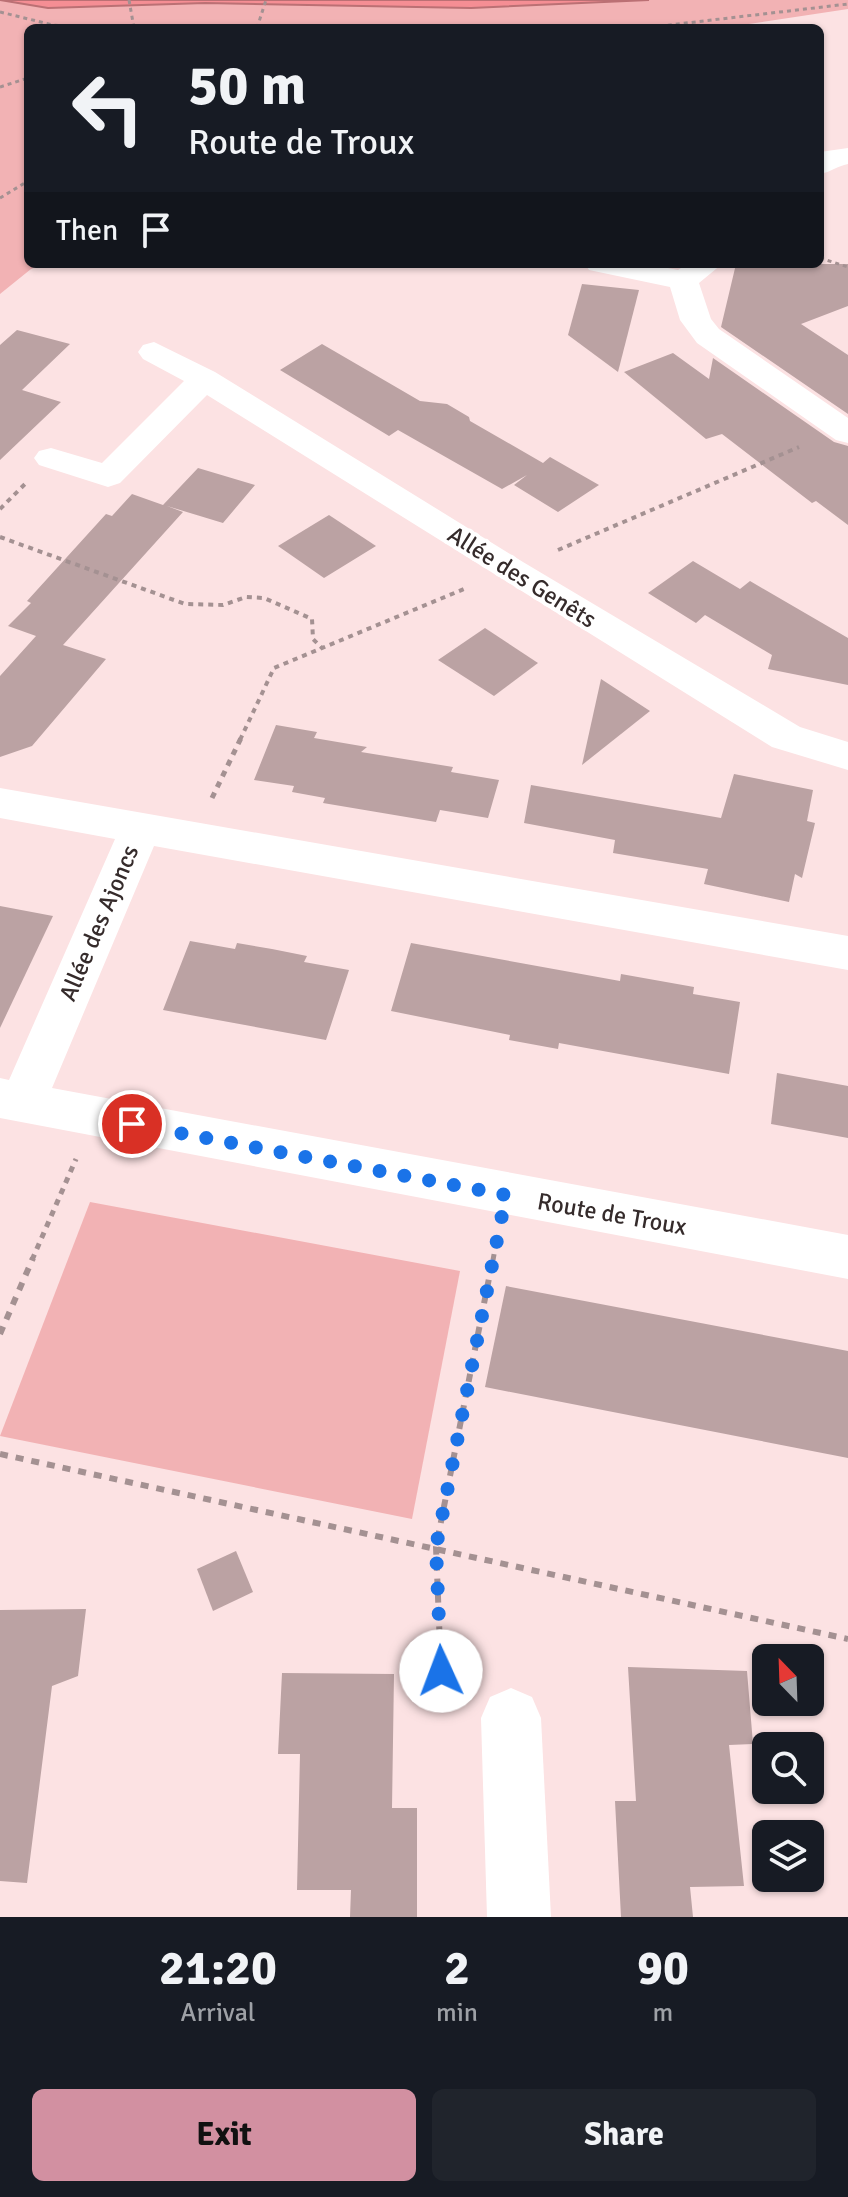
<!DOCTYPE html>
<html lang="en">
<head>
<meta charset="utf-8">
<style>
  :root { --surface:#171b24; --page:#20242c; --text:#f1f3f6; --muted:#9ea1a6; --accent:#d290a1 }
  body { margin:0; font-family:Signika,sans-serif; background:var(--page); color:var(--text); height:100vh; display:flex; flex-direction:column; font-size:30px; white-space:nowrap }
  * { box-sizing:border-box; margin:0 }
  p { font-size:26px; color:var(--muted) }
  .icon { flex:none; width:44px; height:44px; fill:none; stroke:currentColor; stroke-width:2; stroke-linecap:round; stroke-linejoin:round }
  .map { position:relative; height:1917px; overflow:hidden }
  .drawer { display:flex; flex-direction:column; background:var(--surface); flex:1 }
  .drawer>* { flex:none }
  .banner { position:absolute; left:24px; top:24px; width:800px; height:244px; border-radius:12px; box-shadow:0 2px 6px #0004; background:#171b24; color:var(--text); overflow:hidden }
  .needle { width:52px; rotate:337deg }
  .tools { position:absolute; left:752px; top:1644px; display:grid; gap:16px }
  .tools a { display:grid; place-items:center; width:72px; height:72px; border-radius:12px; background:var(--surface); box-shadow:0 2px 6px #0004; font-size:40px }
  .pin { position:absolute; display:grid; place-items:center; width:68px; height:68px; color:#fff; margin:-34px; border:4px solid #fff; border-radius:50%; box-shadow:0 2px 8px #0007 }
  .me { position:absolute; width:88px; margin:-44px; rotate:358deg; stroke-linejoin:round; filter:drop-shadow(0 0 6px #0008) }
  .turn { display:flex; align-items:center; gap:28px; height:168px; padding:0 32px; font-size:36px }
  .turn .icon { width:104px; height:104px; stroke-width:2.5 }
  .turn b { display:block; font-size:56px; line-height:68px }
  .then { display:flex; align-items:center; height:76px; padding:0 32px; background:#0003; gap:16px; font-size:30px }
  .eta { display:flex; justify-content:space-evenly; align-items:center; height:136px; text-align:center }
  .eta b { font-size:48px; font-weight:700; line-height:56px }
  .action { display:flex; gap:16px; margin-top:auto; padding:16px 32px }
  .action a { flex:1; height:92px; border-radius:12px; background:var(--accent); color:#111; font-size:32px; font-weight:700; line-height:92px; text-align:center }
  .action a+a { background:var(--page); color:var(--text) }
  .map>svg:first-child { display:block }
  .green { fill:#f2b2b4 }
  .water { fill:#f58e94; stroke:#bb7074; stroke-width:2 }
  .building { fill:#bba2a3 }
  .lines { fill:none; stroke-linecap:round; stroke-linejoin:round }
  .path-far3 { stroke:#a49192; stroke-width:3; stroke-dasharray:4 4; stroke-linecap:butt }
  .path-far2 { stroke:#a49192; stroke-width:4; stroke-dasharray:5 5; stroke-linecap:butt }
  .path-far1 { stroke:#a49192; stroke-width:5; stroke-dasharray:6 6; stroke-linecap:butt }
  .path { stroke:#a49192; stroke-width:6; stroke-dasharray:8 8; stroke-linecap:butt }
  .street { fill:#fff; fill-rule:evenodd }
  .route { stroke:#1a73e8; stroke-width:14; stroke-dasharray:0 25.2 }
  .labels { text-anchor:middle; stroke-width:8; stroke-linejoin:round; paint-order:stroke }
  .street-label { font-size:24px; fill:#352b2b; stroke:#fff }
</style>
</head>
<body>
<div class="map">
<svg width="848" height="1917" viewBox="0 0 848 1917">
  <rect width="100%" height="100%" fill="#fce2e3"/>
  <g class="green">
    <path d="M 0,0 L 848,0 L 848,9 L 722,28 L 28,28 L 28,264 L 43,264 L 31,269 L 0,294 Z"/>
    <path d="M 90,1202 L 460,1271 L 412,1519 L 0,1436 Z"/>
  </g>
  <path class="water" d="M 0,0 L 649,0 L 471,8 L 205,3 L 48,8 Z"/>
  <g class="building">
    <path d="M 736,264 L 848,264 L 848,306 L 801,324 L 848,355 L 848,414 L 721,327 Z"/>
    <path d="M 582,284 L 639,290 L 618,372 L 568,335 Z"/>
    <path d="M 17,330 L 70,344 L 22,390 L 61,402 L 0,460 L 0,345 Z"/>
    <path d="M 322,344 L 420,401 L 447,404 L 469,417 L 470,421 L 543,463 L 550,457 L 599,485 L 558,512 L 514,485 L 527,475 L 502,489 L 398,430 L 389,436 L 280,370 Z"/>
    <path d="M 673,353 L 709,379 L 713,358 L 834,442 L 848,446 L 848,525 L 816,501 L 812,503 L 722,434 L 706,439 L 624,372 Z"/>
    <path d="M 198,468 L 255,485 L 223,523 L 167,506 L 183,512 L 63,645 L 106,659 L 32,746 L 0,757 L 0,676 L 36,636 L 8,626 L 31,603 L 27,601 L 106,514 L 112,516 L 132,494 L 163,505 Z"/>
    <path d="M 329,515 L 376,546 L 324,578 L 278,546 Z"/>
    <path d="M 693,561 L 740,589 L 750,581 L 848,638 L 848,685 L 768,669 L 772,655 L 705,615 L 696,623 L 648,593 Z"/>
    <path d="M 485,628 L 538,663 L 494,696 L 438,660 Z"/>
    <path d="M 601,679 L 650,711 L 582,765 Z"/>
    <path d="M 276,725 L 317,732 L 314,738 L 367,747 L 361,752 L 453,767 L 451,772 L 499,780 L 488,818 L 440,810 L 436,822 L 323,803 L 325,798 L 292,792 L 294,786 L 254,780 Z"/>
    <path d="M 734,774 L 813,790 L 807,821 L 815,823 L 802,878 L 795,874 L 789,902 L 704,884 L 708,869 L 613,853 L 615,840 L 524,823 L 531,785 L 721,818 Z"/>
    <path d="M 0,906 L 53,916 L 0,1028 Z"/>
    <path d="M 190,941 L 235,949 L 237,943 L 272,949 L 307,956 L 304,962 L 349,970 L 326,1040 L 163,1010 Z"/>
    <path d="M 411,943 L 620,981 L 621,974 L 694,987 L 693,994 L 740,1002 L 729,1074 L 559,1043 L 558,1049 L 509,1040 L 510,1035 L 391,1011 Z"/>
    <path d="M 777,1073 L 848,1086 L 848,1138 L 771,1124 Z"/>
    <path d="M 506,1286 L 848,1351 L 848,1458 L 485,1387 Z"/>
    <path d="M 236,1551 L 253,1592 L 213,1611 L 197,1569 Z"/>
    <path d="M 86,1609 L 78,1676 L 52,1686 L 27,1883 L 0,1881 L 0,1610 Z"/>
    <path d="M 628,1667 L 747,1671 L 753,1744 L 729,1745 L 744,1886 L 690,1887 L 693,1917 L 621,1917 L 615,1801 L 636,1801 Z"/>
    <path d="M 282,1673 L 394,1674 L 392,1808 L 417,1808 L 417,1917 L 350,1917 L 351,1890 L 297,1890 L 300,1754 L 278,1754 Z"/>
  </g>
  <g class="lines">
    <g class="path-far3">
      <path d="M 129,0 L 134,28"/>
      <path d="M 0,12 L 53,25 L 86,28"/>
      <path d="M 188,28 L 236,28"/>
      <path d="M 257,28 L 266,0"/>
      <path d="M 644,28 L 848,4"/>
      <path d="M 0,87 L 28,78"/>
      <path d="M 0,198 L 28,181"/>
      <path d="M 820,258 L 848,267"/>
    </g>
    <g class="path-far2">
      <path d="M 0,509 L 25,484"/>
      <path d="M 0,537 L 185,604 L 223,605 L 246,597 L 264,598 L 312,619 L 313,639 L 322,648"/>
      <path d="M 558,550 L 799,447"/>
      <path d="M 240,740 L 274,668 L 464,589"/>
    </g>
    <g class="path-far1">
      <path d="M 212,798 L 241,738"/>
      <path d="M 32,1260 L 76,1159"/>
      <path d="M 493,1260 L 497,1238"/>
    </g>
    <g class="path">
      <path d="M 0,1334 L 33,1258"/>
      <path d="M 0,1454 L 848,1639"/>
      <path d="M 464,1686 L 441,1671 L 436,1547 L 493,1258"/>
    </g>
    <g class="street">
      <path d="M 848,148 L 848,164 C 837,166 831,172 820,174 L 820,152 Z"/>
      <path d="M 585,264 L 647,264 L 678,270 L 687,264 L 722,264 L 699,283 L 711,319 L 719,329 L 848,418 L 848,443 L 836,440 L 697,343 L 680,320 L 670,287 L 589,270 Z"/>
      <path d="M 154,342 L 215,372 L 523,562 L 800,727 L 848,742 L 848,770 L 772,747 L 207,395 L 120,483 L 108,487 L 39,465 L 34,458 L 39,451 L 51,448 L 102,463 L 184,381 L 143,359 L 138,352 L 143,345 Z"/>
      <path d="M 0,788 L 848,936 L 848,970 L 154,846 L 52,1088 L 848,1235 L 848,1279 L 0,1118 L 0,1078 L 9,1080 L 115,839 L 0,818 Z"/>
      <path d="M 511,1688 L 532,1697 L 541,1718 L 551,1917 L 487,1917 L 481,1718 L 490,1697 Z"/>
    </g>
  </g>
  <g class="lines">
    <path class="route" d="M 132,1124 L 506,1195 L 436,1547 L 441,1671"/>
  </g>
  <g class="labels">
    <g class="street-label">
      <text transform="translate(522 577) rotate(32)" y="8">Allée des Genêts</text>
      <text transform="translate(99 923) rotate(-67)" y="8">Allée des Ajoncs</text>
      <text transform="translate(612 1214) rotate(10)" y="8">Route de Troux</text>
    </g>
  </g>
</svg>
<div class="tools">
<a><svg class="needle" viewBox="-14 -14 28 28"><path d="M0-13l5 13h-10z" fill="#e53935"/><path d="M0 13l5-13h-10z" fill="#9ea1a6"/></svg></a>
<a><svg class="icon" aria-label="search" viewBox="0 0 24 24"><circle cx="10" cy="10" r="6"/><path d="M15 15l6 6"/></svg></a>
<a><svg class="icon" aria-label="layers" viewBox="0 0 24 24"><path d="M12 4l9 5-9 5-9-5zM3 14l9 5 9-5"/></svg></a>
</div>
<div class="pin" style="left:132px;top:1124px;background:#d93025"><svg class="icon" aria-label="arrive" viewBox="0 0 24 24"><path d="M6 21V4h12l-3 4 3 4H6"/></svg></div>
<svg class="me" style="left:441px;top:1671px" viewBox="-20 -20 40 40"><circle r="19" fill="#fff"/><path d="M0-13L10 11 0 6-10 11z" fill="#1a73e8"/></svg>
<div class="banner">
<div class="turn"><svg class="icon" aria-label="left" viewBox="0 0 24 24"><path d="M17 20v-9H6M10 6l-5 5 5 5"/></svg><div><b>50 m</b>Route de Troux</div></div>
<div class="then">Then<svg class="icon" aria-label="arrive" viewBox="0 0 24 24"><path d="M6 21V4h12l-3 4 3 4H6"/></svg></div>
</div>
</div>
<section class="drawer">
<div class="eta">
<div><b>21:20</b><p>Arrival</p></div>
<div><b>2</b><p>min</p></div>
<div><b>90</b><p>m</p></div>
</div>
<div class="action"><a>Exit</a><a>Share</a></div>
</section>
</body>
</html>
